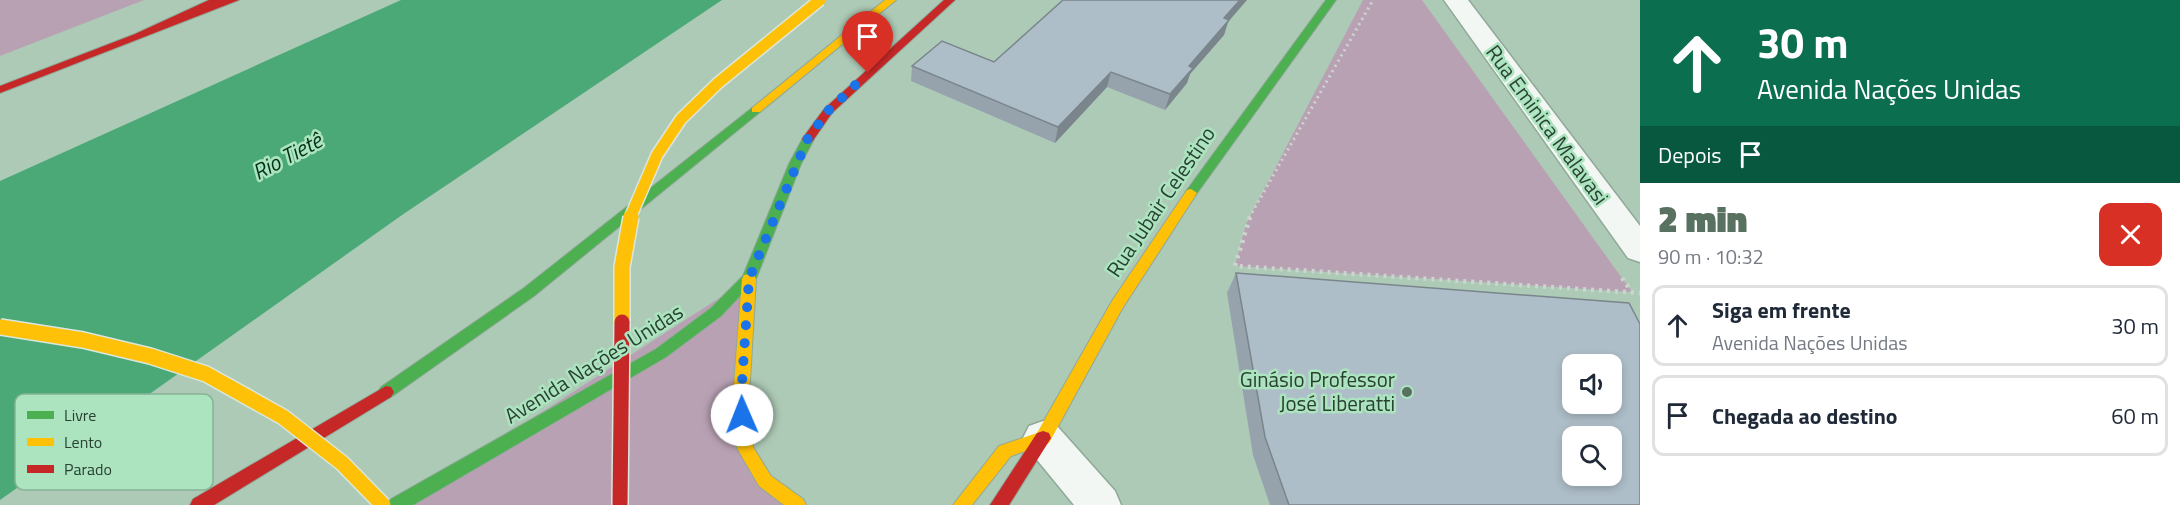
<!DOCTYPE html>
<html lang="pt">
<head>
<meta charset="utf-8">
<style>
  :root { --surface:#fff; --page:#f2f2f3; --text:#1f2937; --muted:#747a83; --line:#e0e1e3; --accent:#587160 }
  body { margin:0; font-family:"Titillium Web",sans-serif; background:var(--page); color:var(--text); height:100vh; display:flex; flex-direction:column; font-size:22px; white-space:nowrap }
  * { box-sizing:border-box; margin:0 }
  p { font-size:20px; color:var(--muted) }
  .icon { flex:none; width:33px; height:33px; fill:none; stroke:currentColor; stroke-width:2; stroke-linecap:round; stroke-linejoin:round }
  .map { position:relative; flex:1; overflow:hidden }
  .panel { display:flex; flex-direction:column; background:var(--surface); width:540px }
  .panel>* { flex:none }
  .hud { background:#0b6e4f; color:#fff; overflow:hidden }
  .buttons { position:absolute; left:1562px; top:354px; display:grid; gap:12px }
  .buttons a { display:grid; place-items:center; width:60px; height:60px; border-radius:12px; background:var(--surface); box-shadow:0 3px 9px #0003; font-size:30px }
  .pin { position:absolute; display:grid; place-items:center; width:51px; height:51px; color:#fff; margin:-62px -26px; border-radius:50% 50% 50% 0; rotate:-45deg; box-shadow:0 0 6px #0007 }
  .pin .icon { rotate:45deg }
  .me { position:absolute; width:66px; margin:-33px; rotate:359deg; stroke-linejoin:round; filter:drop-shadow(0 0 4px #0008) }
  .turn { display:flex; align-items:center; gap:21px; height:126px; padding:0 18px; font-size:27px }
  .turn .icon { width:78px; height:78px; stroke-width:2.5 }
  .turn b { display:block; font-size:42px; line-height:51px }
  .then { display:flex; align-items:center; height:57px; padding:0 18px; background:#0003; gap:12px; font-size:22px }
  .round { display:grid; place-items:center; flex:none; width:63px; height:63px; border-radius:12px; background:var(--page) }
  .overview { display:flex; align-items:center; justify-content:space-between; height:102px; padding:0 18px }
  h1 { font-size:36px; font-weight:800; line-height:45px; color:var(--accent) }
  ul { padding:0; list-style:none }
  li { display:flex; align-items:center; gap:18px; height:81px; margin:0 12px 9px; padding:0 6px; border:3px solid var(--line); border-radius:12px }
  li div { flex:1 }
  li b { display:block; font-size:22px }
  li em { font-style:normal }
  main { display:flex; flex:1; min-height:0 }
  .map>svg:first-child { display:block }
  .green { fill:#b9a1b4 }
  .water { fill:#4ba978 }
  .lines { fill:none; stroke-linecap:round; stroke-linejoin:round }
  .street-casing { stroke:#90a898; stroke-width:3 }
  .fast-casing { stroke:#90a898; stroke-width:2 }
  .slow-casing { stroke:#90a898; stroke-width:2 }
  .jam-casing { stroke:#90a898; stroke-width:2 }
  .path-far1 { stroke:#ccd5cf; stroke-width:3; stroke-dasharray:2 4; stroke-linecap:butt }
  .path { stroke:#ccd5cf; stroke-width:4.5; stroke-dasharray:3 5; stroke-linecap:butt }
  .street { fill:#f3f7f4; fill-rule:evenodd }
  .fast { fill:#4caf50; fill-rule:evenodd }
  .slow { fill:#ffc107; fill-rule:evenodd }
  .jam { fill:#c62828; fill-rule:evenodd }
  .slow-bridge-far1-casing { stroke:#dae7de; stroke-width:14; stroke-linecap:butt }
  .slow-bridge-casing { stroke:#dae7de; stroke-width:18; stroke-linecap:butt }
  .jam-bridge-casing { stroke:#dae7de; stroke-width:18; stroke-linecap:butt }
  .slow-bridge-far1 { stroke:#ffc107; stroke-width:11 }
  .slow-bridge { stroke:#ffc107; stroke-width:15 }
  .jam-bridge { stroke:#c62828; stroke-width:15 }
  .wall { fill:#96a3ac }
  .shaded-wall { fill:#7a858c }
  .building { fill:#aebec8; stroke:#7a858c; stroke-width:1.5; fill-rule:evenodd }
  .route { stroke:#1a73e8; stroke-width:10; stroke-dasharray:0 18 }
  .poi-dot { fill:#587160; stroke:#ace4bf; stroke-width:2 }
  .labels { text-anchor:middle; stroke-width:5; stroke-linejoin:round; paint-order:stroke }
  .street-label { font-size:21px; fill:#2a4132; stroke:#ace4bf }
  .poi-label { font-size:21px; fill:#2a4132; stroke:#ace4bf; text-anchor:end }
  .water-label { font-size:22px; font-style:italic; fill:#02331a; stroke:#ace4bf }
  .key { fill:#ace4bf; stroke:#85b395; stroke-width:1.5 }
  .key-label { font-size:16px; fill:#2a4132 }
</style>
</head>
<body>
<main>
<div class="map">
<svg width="1640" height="505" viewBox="0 0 1640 505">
  <rect width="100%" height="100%" fill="#adcab6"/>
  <g class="green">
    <path d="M 0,0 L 144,0 L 0,56 Z"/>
    <path d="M 1363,0 L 1422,0 L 1632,292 L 1235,266 L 1246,224 Z"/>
    <path d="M 749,279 L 745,448 L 797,505 L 397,505 Z"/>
  </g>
  <path class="water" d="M 401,0 L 722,0 L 402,215 L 0,500 L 0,181 Z"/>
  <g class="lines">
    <defs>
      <g id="street">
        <path d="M 1444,0 L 1468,0 L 1640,226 L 1640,262 L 1628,258 Z"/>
        <path d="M 1043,421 L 1057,426 L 1115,491 L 1121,505 L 1074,505 L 1029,450 L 1023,438 L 1029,426 Z"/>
      </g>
      <g id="fast">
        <path d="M 1326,0 L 1336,0 L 1195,196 L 1187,196 L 1185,193 L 1187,190 Z"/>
        <path d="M 756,107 L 762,110 L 760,112 L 534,296 L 391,397 L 386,398 L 381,397 L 378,392 L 381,387 L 524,288 L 752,108 Z"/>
        <path d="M 808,135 L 814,139 L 801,164 L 756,279 L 721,316 L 666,357 L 413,505 L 388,505 L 391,499 L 656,349 L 711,308 L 743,276 L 789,164 L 804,136 Z"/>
      </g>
      <g id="slow">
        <path d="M 885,0 L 896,0 L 760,112 L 752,112 L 752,108 Z"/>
        <path d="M 1191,189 L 1197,193 L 1122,309 L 1049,443 L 1011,456 L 972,505 L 953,505 L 999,446 L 1037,433 L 1112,301 L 1187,190 Z"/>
        <path d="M 749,274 L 754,275 L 756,279 L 749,398 L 753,447 L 771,476 L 803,499 L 806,505 L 784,505 L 759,486 L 737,448 L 733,398 L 742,279 L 744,275 Z"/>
      </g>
      <g id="jam">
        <path d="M 209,0 L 239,0 L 0,93 L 0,86 L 135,34 Z"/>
        <path d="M 944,0 L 955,0 L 832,113 L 812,142 L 804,142 L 802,139 L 824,109 Z"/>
        <path d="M 386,386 L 391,387 L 394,392 L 391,397 L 214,505 L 190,505 L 193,499 Z"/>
        <path d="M 1043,431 L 1049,433 L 1051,438 L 1009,505 L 990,505 L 1037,433 Z"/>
      </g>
    </defs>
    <use href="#street" class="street-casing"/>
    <use href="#fast" class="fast-casing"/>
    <use href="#slow" class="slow-casing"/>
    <use href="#jam" class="jam-casing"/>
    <path class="path-far1" d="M 1249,218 L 1373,0"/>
    <g class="path">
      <path d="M 1250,217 L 1235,266 L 1640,293"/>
      <path d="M 1622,278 L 1632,292"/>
    </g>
    <use href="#street" class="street"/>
    <use href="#fast" class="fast"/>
    <use href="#slow" class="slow"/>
    <use href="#jam" class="jam"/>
    <defs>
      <path id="slow-bridge-far1" d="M 630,218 L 657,155 L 681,119 L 718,83 L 820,0"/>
      <g id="slow-bridge">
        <path d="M 622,322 L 622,267 L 631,217"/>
        <path d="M 0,327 L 83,340 L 150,356 L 206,374 L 283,417 L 342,463 L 383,505"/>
      </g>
      <path id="jam-bridge" d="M 620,505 L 622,322"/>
    </defs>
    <use href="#slow-bridge-far1" class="slow-bridge-far1-casing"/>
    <use href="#slow-bridge" class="slow-bridge-casing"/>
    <use href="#jam-bridge" class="jam-bridge-casing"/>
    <use href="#slow-bridge-far1" class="slow-bridge-far1"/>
    <use href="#slow-bridge" class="slow-bridge"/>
    <use href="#jam-bridge" class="jam-bridge"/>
  </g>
  <g class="wall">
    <path d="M 1228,22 L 1224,35 L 1190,74 L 1187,83 L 1165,110 L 1107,87 L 1055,143 L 911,81 L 912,66 L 994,62 Z"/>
    <path d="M 1236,273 L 1640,505 L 1270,505 L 1253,455 L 1227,293 Z"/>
  </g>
  <g class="shaded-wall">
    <path d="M 1240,0 L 1247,0 L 1228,22 L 1224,35 L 1190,74 L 1187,83 L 1165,110 L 1170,94 L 1189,66 L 1224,18 Z"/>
    <path d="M 1111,72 L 1107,87 L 1055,143 L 1058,127 Z"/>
  </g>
  <g class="building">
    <path d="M 1063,0 L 1240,0 L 1224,18 L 1229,20 L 1189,66 L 1193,68 L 1170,94 L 1111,72 L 1058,127 L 912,66 L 942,41 L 994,62 Z"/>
    <path d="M 1236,273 L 1629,303 L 1640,324 L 1640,505 L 1289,505 L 1265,437 ZM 1572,364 L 1611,364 L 1611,404 L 1572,404 ZM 1572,436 L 1611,436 L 1611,476 L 1572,476 Z"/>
  </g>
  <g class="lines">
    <path class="route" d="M 742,415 L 741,398 L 749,279 L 807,140 L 828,111 L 868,73"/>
  </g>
  <circle class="poi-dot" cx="1407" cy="392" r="6"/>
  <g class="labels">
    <g class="street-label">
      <text transform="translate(1547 125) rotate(54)" y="7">Rua Eminica Malavasi</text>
      <text transform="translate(1161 202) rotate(-56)" y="7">Rua Jubair Celestino</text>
      <text transform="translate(594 364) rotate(-32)" y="7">Avenida Nações Unidas</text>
    </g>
    <g class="poi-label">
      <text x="1395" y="387">Ginásio Professor<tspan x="1395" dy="24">José Liberatti</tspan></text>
    </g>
    <g class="water-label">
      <text transform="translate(287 156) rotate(-28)" y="8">Rio Tietê</text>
    </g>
  </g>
  <rect x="15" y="394" width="198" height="96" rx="9" class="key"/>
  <rect x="27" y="411" width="27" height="8" fill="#4caf50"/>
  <rect x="27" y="438" width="27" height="8" fill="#ffc107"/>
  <rect x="27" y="465" width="27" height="8" fill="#c62828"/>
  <g class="key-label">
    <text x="64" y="421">Livre</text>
    <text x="64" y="448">Lento</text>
    <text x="64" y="475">Parado</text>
  </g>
</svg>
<div class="buttons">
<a><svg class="icon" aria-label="sound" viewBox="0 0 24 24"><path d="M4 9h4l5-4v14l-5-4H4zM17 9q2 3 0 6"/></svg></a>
<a><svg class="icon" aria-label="search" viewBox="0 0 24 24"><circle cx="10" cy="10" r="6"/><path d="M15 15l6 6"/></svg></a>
</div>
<div class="pin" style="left:868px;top:73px;background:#d93025"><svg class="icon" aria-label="arrive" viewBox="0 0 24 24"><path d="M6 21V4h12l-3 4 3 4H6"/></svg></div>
<svg class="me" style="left:742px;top:415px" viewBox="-20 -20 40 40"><circle r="19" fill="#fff"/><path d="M0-13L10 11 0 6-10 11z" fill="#1a73e8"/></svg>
</div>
<section class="panel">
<div class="hud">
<div class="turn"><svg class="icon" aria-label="ahead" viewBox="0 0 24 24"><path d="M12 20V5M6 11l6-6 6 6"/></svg><div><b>30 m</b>Avenida Nações Unidas</div></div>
<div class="then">Depois<svg class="icon" aria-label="arrive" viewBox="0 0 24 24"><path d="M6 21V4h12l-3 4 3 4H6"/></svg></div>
</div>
<div class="overview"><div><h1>2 min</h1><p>90 m · 10:32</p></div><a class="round" style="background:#d93025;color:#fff"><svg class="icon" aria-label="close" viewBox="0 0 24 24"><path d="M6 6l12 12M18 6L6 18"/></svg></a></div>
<ul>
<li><svg class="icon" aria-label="ahead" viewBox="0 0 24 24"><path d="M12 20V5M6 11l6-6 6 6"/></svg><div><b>Siga em frente</b><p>Avenida Nações Unidas</p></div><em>30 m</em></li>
<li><svg class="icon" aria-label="arrive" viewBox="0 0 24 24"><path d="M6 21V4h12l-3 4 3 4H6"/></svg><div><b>Chegada ao destino</b></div><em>60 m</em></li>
</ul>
</section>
</main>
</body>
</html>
